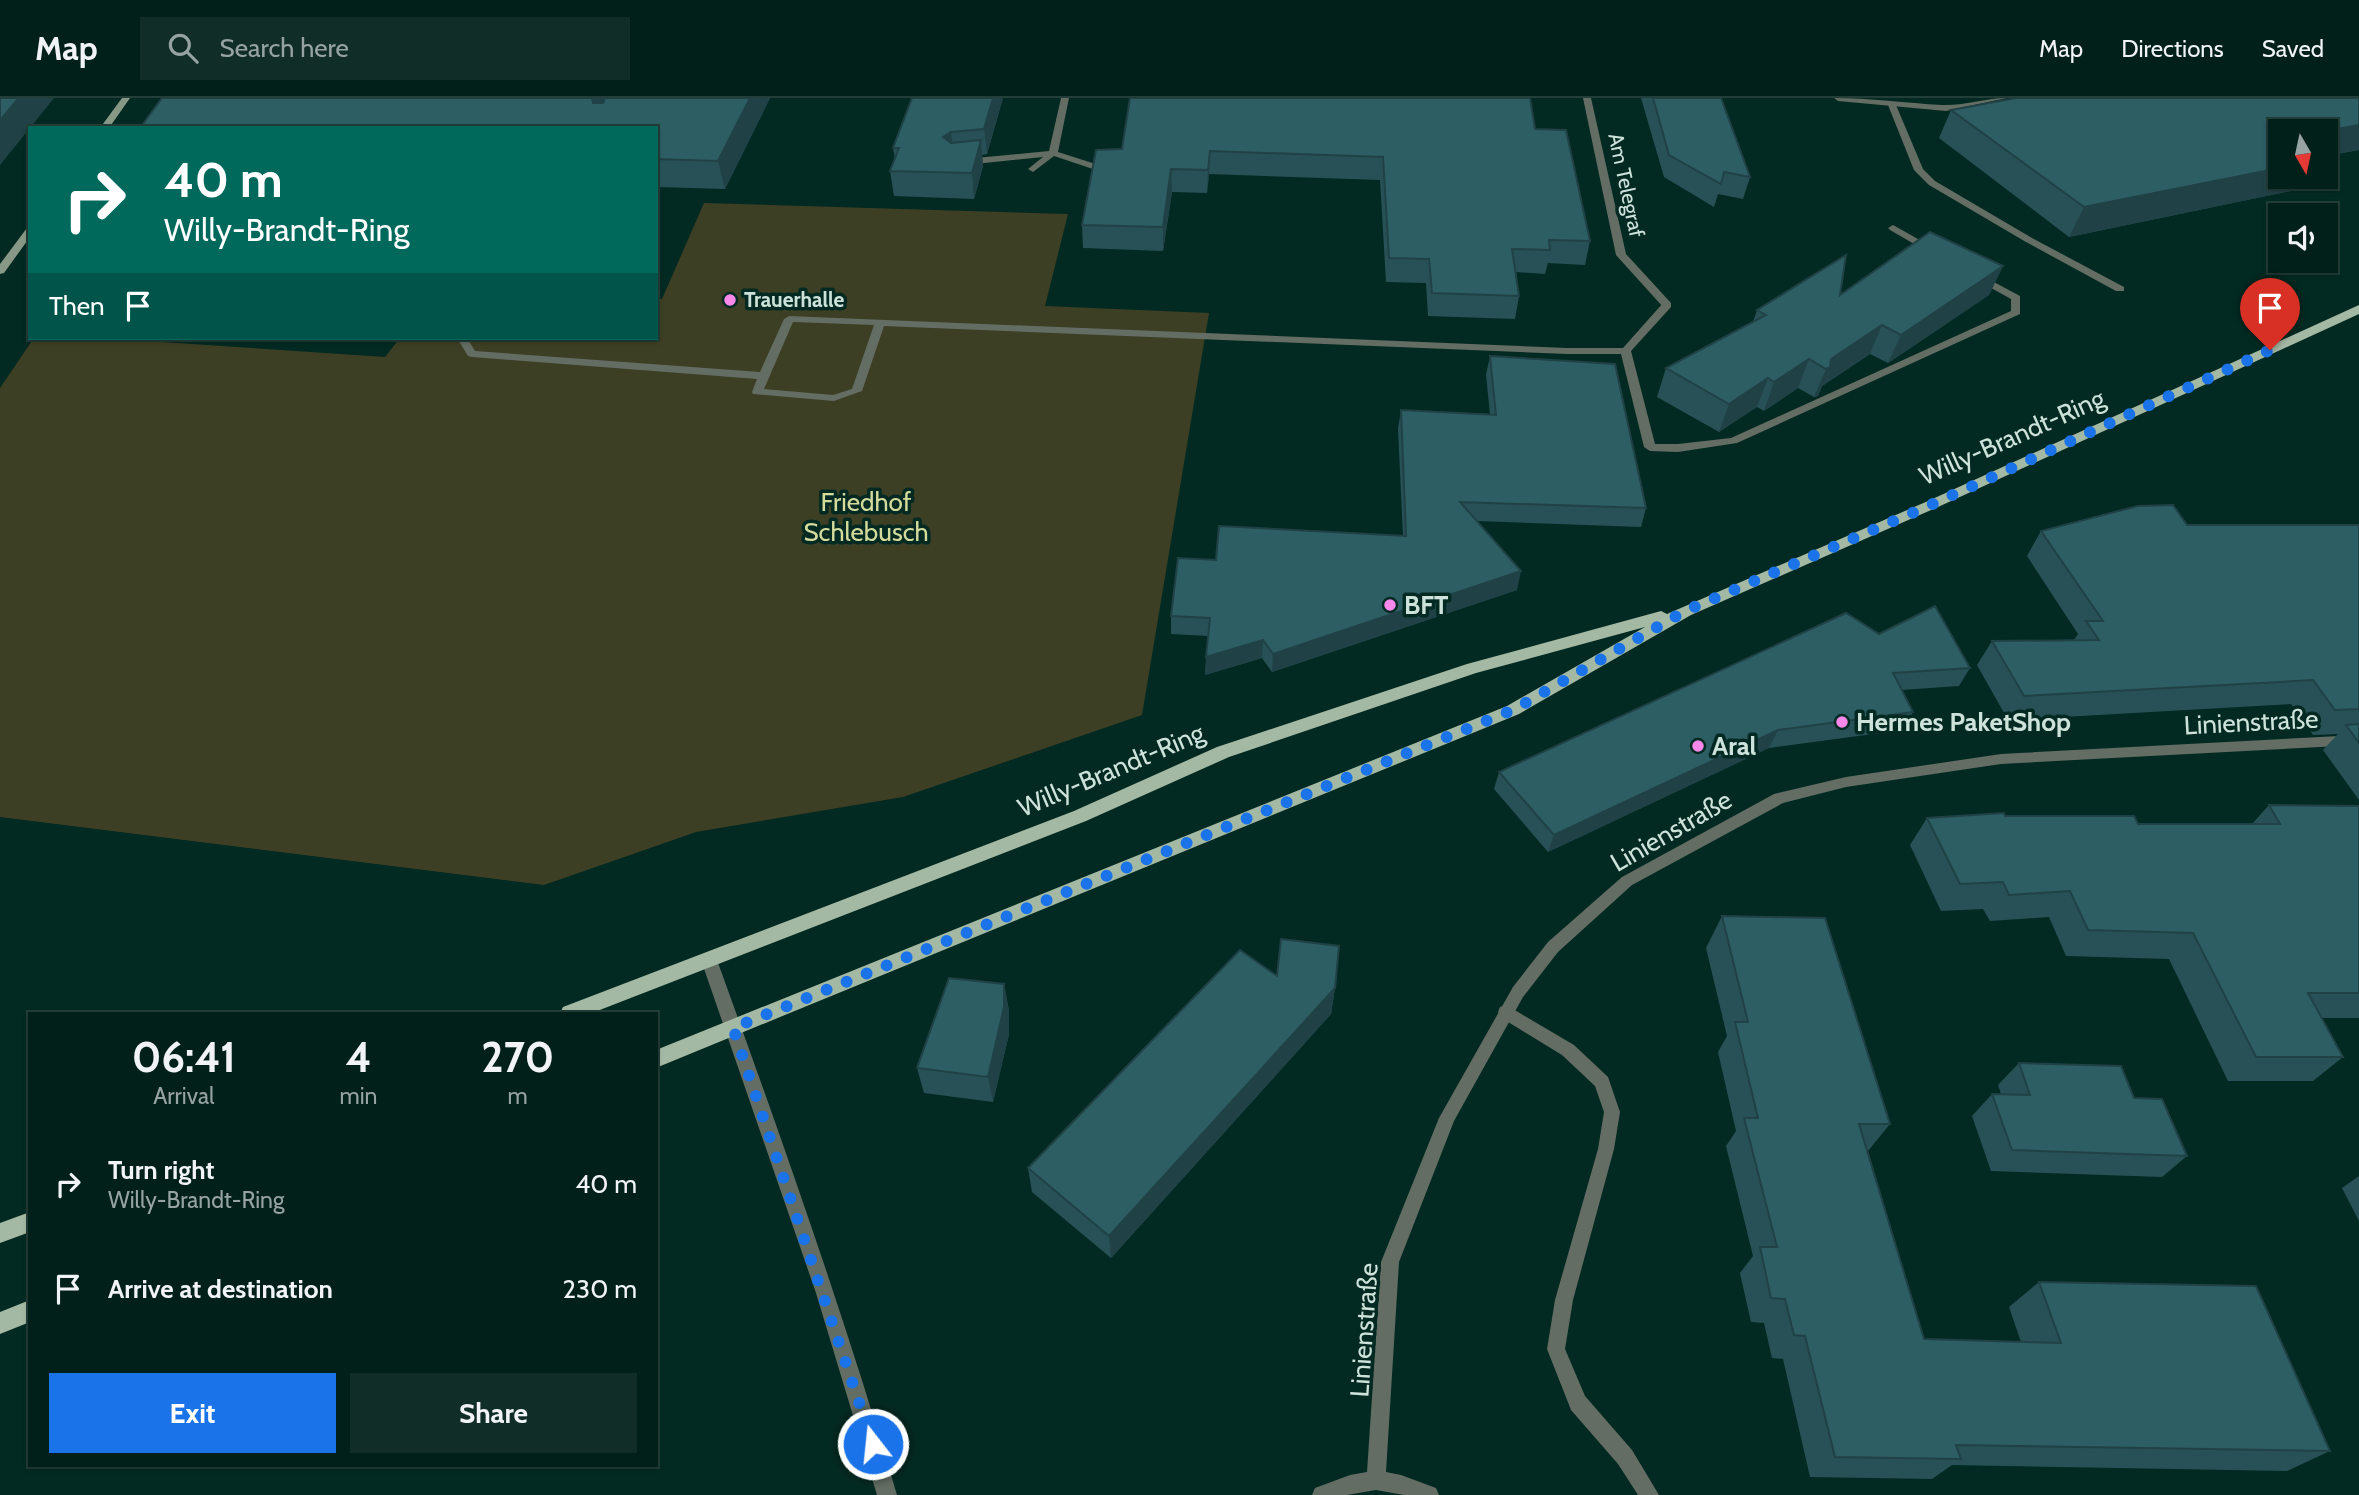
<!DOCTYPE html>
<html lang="en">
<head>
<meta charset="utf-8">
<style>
  :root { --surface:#02201a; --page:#102d27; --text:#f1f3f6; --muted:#96a3a2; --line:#233e39; --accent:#1a73e8 }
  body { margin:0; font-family:Cabin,sans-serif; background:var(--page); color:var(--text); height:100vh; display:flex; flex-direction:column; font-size:26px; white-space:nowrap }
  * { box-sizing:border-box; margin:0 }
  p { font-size:23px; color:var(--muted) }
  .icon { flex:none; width:38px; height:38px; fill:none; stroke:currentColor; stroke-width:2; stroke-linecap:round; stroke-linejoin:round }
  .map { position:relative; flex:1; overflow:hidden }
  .sheet { position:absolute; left:28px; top:914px; width:630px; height:455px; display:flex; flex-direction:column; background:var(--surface); border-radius:0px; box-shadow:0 2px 5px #0004,0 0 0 2px var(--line) }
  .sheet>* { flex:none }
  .banner { position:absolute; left:28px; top:28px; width:630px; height:214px; border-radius:0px; box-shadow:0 2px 5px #0004,0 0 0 2px var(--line); background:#00695c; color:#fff; overflow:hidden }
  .needle { width:46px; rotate:171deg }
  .controls { position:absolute; left:2268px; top:21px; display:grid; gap:14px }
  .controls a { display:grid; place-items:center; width:70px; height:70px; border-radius:0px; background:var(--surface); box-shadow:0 2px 5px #0004,0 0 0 2px var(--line); font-size:35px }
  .pin { position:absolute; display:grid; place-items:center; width:60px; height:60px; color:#fff; margin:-72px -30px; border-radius:50% 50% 50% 0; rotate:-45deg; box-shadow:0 0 7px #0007 }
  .pin .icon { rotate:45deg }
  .me { position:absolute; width:77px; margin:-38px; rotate:344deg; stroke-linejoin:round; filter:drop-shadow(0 0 5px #0008) }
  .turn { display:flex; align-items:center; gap:24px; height:147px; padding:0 21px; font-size:32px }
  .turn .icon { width:91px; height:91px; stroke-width:2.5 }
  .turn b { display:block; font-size:49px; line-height:60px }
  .then { display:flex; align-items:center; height:66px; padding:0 21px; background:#0003; gap:14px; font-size:26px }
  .eta { display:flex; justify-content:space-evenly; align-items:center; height:119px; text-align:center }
  .eta b { font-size:42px; font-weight:700; line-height:49px }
  .button { display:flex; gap:14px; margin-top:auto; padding:14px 21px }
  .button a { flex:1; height:80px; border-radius:0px; background:var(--accent); color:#fff; font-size:28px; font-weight:700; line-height:80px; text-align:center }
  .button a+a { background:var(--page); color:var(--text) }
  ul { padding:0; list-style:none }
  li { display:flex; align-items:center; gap:21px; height:105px; padding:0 21px }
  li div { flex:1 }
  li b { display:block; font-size:26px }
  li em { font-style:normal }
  header { display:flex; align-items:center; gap:42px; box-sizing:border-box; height:98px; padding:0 35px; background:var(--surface); border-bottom:2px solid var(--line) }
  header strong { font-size:33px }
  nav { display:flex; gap:38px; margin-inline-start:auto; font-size:24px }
  .search { width:490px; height:63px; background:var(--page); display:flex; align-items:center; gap:18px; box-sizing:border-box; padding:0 24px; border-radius:0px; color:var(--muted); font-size:26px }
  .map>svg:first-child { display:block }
  .green { fill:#3d3f24 }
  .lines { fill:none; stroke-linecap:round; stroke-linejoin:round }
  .lane { fill:#636d63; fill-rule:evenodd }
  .street { fill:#636d63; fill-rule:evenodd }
  .secondary { fill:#889887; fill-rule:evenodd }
  .primary { fill:#a4b9a3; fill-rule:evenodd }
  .wall { fill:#275156 }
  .shaded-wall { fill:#204246 }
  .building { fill:#2d5e64; stroke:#204246; stroke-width:2 }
  .route { stroke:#1a73e8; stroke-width:12; stroke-dasharray:0 21.6 }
  .poi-dot { fill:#f888ea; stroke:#032a22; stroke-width:2.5 }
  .labels { text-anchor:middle; stroke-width:7; stroke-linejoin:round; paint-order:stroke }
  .far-street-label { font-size:21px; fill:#cee2dc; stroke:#032a22 }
  .far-poi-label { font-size:21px; font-weight:bold; fill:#cee2dc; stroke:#032a22; text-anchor:start }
  .street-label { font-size:26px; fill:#cee2dc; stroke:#032a22 }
  .park-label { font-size:26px; fill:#d5db9b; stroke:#032a22 }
  .poi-label { font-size:26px; font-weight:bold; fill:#cee2dc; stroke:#032a22; text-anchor:start }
</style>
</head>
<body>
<header>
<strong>Map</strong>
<div class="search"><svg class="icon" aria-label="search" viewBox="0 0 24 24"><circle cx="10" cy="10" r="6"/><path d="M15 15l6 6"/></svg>Search here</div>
<nav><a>Map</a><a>Directions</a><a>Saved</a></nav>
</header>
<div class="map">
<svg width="2359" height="1397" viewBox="0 0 2359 1397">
  <rect width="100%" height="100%" fill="#032a22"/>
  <path class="green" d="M 704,105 L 1068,116 L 1045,208 L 1209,215 L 1142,617 L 903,699 L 696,734 L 544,787 L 0,719 L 0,290 L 34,240 L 102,240 L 385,259 L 400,240 L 656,240 L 656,201 L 662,201 Z"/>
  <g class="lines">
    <g class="lane">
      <path d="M 1061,0 L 1069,0 L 1058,54 L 1105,69 L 1105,73 L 1099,73 L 1054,58 L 1033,74 L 1028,71 L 1043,59 L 965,67 L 960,64 L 965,61 L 1049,53 Z"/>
      <path d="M 1889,5 L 1896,7 L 1923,71 L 1935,83 L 2032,140 L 2124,189 L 2124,193 L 2116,193 L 2026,144 L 1929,87 L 1914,72 L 1888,7 Z"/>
      <path d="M 1893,127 L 1934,150 L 1936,152 L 1928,154 L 1890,132 L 1888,130 Z"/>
      <path d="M 1979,176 L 2020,198 L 2020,216 L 1737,345 L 1678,354 L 1650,353 L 1644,349 L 1621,256 L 1567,256 L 884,228 L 862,293 L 834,303 L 753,296 L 752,294 L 757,281 L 472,259 L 468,258 L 457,240 L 467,240 L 475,253 L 760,274 L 784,221 L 789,218 L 1567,250 L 1623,250 L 1663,205 L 1671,205 L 1671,209 L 1631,253 L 1655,346 L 1678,346 L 1731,340 L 2011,213 L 2011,201 L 1975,181 L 1974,179 ZM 793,224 L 874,227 L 852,291 L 833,297 L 764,291 Z"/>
      <path d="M 1506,907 L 1574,947 L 1608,979 L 1620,1014 L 1614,1051 L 1573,1202 L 1565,1251 L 1585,1298 L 1632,1352 L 1659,1397 L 1638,1397 L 1618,1366 L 1571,1312 L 1547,1251 L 1555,1202 L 1598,1051 L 1604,1014 L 1595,988 L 1562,957 L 1500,919 L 1498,914 L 1500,909 Z"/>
    </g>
    <g class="street">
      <path d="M 1583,0 L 1591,0 L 1626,156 L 1671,205 L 1671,209 L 1663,209 L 1616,157 Z"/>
      <path d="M 1834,0 C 1870,0 1906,5 1942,7 C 1964,8 1986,0 2007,0 L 1946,13 L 1838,3 Z"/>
      <path d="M 2359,637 L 2359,647 L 2001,666 L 1846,689 L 1783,705 L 1632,787 L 1558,854 L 1523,899 L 1454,1023 L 1399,1164 L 1386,1374 L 1401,1377 L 1436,1390 L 1439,1397 L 1404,1397 L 1376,1392 L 1347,1397 L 1312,1397 L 1315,1390 L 1350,1377 L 1367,1374 L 1381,1164 L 1439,1020 L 1513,889 L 1548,844 L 1622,779 L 1774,696 L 1846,679 L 2001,656 Z"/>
      <path d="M 709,856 L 714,857 L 717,862 C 781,1039 844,1216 897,1397 L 877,1397 L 816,1195 L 701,862 L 704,857 Z"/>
    </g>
    <g class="secondary">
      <path d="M 122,0 L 130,0 L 109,30 L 100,30 Z"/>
      <path d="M 30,129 L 30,139 L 4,175 L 0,176 L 0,166 L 27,130 Z"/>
    </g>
    <g class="primary">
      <path d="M 2359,207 L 2359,216 L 1938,409 L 1691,517 L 1519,616 L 663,967 L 656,970 L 656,952 L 1507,608 L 1645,529 L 1476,575 L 1229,659 L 1086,723 L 592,915 L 560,915 L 563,909 L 1074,713 L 1217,649 L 1467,566 L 1661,513 L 1667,516 L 1928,403 Z"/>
      <path d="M 30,1114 L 30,1134 L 0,1145 L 0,1125 Z"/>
      <path d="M 30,1202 L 30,1224 L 0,1236 L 0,1214 Z"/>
    </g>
  </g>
  <g class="wall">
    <path d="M 162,0 L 770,0 L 725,91 L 656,89 L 656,30 Z"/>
    <path d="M 912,0 L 1003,0 L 987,56 L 982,57 L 983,68 L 974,101 L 894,98 L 890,73 L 895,61 L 893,50 Z"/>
    <path d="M 1641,0 L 1721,0 L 1750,79 L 1743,101 L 1718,96 L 1714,109 L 1664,79 Z"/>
    <path d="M 2359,0 L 2359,52 L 2326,58 L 2326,33 L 2280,33 L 2291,93 L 2069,139 L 1939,40 L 1951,12 Z"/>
    <path d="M 1535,31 L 1590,143 L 1585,167 L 1548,165 L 1545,176 L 1516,174 L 1519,198 L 1515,221 L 1428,218 L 1426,185 L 1386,184 L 1380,82 L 1209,76 L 1207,95 L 1172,94 L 1163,153 L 1083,150 L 1082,127 L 1096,52 Z"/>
    <path d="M 2003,168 L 1989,197 L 1888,265 L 1870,256 L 1822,288 L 1818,298 L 1814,299 L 1798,290 L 1764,313 L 1757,309 L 1719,334 L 1657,299 L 1666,270 L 1753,224 L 1757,212 Z"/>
    <path d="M 321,240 L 372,240 L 369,243 Z"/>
    <path d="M 1490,258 L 1646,410 L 1641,429 L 1477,423 L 1517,492 L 1272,574 L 1262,560 L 1205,577 L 1208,538 L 1171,536 L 1171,518 L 1216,462 L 1403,438 L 1398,331 L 1401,312 L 1490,316 L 1486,277 Z"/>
    <path d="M 2187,427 L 2359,427 L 2359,702 L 2323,652 L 2338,636 L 2313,637 L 2291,606 L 2008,622 L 1977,567 L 1992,543 L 2074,542 L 2078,536 L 2027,458 L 2041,433 Z"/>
    <path d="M 1879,536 L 1970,570 L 1959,588 L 1901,592 L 1913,614 L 1903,632 L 1769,650 L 1548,754 L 1494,691 L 1499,674 Z"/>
    <path d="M 2269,707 L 2359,708 L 2359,920 L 2322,920 L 2343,959 L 2313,983 L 2228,983 L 2169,861 L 2066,858 L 2049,819 L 1990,823 L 1983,811 L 1941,813 L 1910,747 L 1927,720 L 2005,718 L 2138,726 L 2252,726 Z"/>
    <path d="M 1722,818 L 1890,1026 L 1868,1053 L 1924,1241 L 2021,1244 L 2009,1209 L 2039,1184 L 2330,1353 L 2287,1373 L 1952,1367 L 1932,1381 L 1810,1379 L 1783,1261 L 1772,1260 L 1764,1225 L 1751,1224 L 1740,1175 L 1753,1158 L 1726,1048 L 1736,1033 L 1718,954 L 1727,938 L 1706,850 Z"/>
    <path d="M 1277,878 L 1335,890 L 1331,916 L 1111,1160 L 1032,1094 L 1028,1070 Z"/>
    <path d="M 1004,886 L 1009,913 L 1009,936 L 993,1004 L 924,995 L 917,970 Z"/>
    <path d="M 2019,965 L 2134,1000 L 2187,1058 L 2162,1079 L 1991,1073 L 1972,1018 L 1992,996 L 2001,996 L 1998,987 Z"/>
    <path d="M 2359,1078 L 2359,1123 L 2342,1090 Z"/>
  </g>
  <g class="shaded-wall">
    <path d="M 19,0 L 54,0 L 0,67 L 0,22 Z"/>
    <path d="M 592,0 L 617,0 L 600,29 L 591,1 Z"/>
    <path d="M 750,0 L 770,0 L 725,91 L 718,63 Z"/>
    <path d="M 993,0 L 1003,0 L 987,56 L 984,31 Z"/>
    <path d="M 2359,27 L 2359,52 L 2326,58 L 2326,33 Z"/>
    <path d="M 951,34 L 954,59 L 943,39 Z"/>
    <path d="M 981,42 L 983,68 L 974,101 L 972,75 Z"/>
    <path d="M 1210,53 L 1209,76 L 1207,95 L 1208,72 Z"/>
    <path d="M 2280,70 L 2280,79 L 2300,79 L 2291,93 L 2069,139 L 2084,109 Z"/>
    <path d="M 1171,71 L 1172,94 L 1163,153 L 1163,129 Z"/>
    <path d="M 2003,168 L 1989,197 L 1888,265 L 1901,237 Z"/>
    <path d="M 1882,227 L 1870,256 L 1822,288 L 1818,298 L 1814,299 L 1826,271 L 1831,261 Z"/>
    <path d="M 1809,261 L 1798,290 L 1764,313 L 1774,284 Z"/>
    <path d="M 1768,280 L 1757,309 L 1719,334 L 1729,306 Z"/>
    <path d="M 1521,473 L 1517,492 L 1272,574 L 1273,556 Z"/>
    <path d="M 1263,542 L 1262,560 L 1205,577 L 1206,559 Z"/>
    <path d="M 1778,632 L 1769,650 L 1548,754 L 1554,737 Z"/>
    <path d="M 1004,886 L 1009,913 L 1009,936 L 993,1004 L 988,979 Z"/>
    <path d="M 1335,890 L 1331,916 L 1111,1160 L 1109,1138 Z"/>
  </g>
  <g class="building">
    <path d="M 0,0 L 19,0 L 0,22 Z"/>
    <path d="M 162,0 L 592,0 L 593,5 L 603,5 L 605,0 L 750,0 L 718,63 L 656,61 L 656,30 L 140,30 Z"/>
    <path d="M 912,0 L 993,0 L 984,31 L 951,34 L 943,39 L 951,45 L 981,42 L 972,75 L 890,73 L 899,50 L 893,50 Z"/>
    <path d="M 1130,0 L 1530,0 L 1535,31 L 1566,32 L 1590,143 L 1549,142 L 1550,152 L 1512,151 L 1519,198 L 1432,195 L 1429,161 L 1389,160 L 1383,59 L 1210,53 L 1208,72 L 1171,71 L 1163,129 L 1082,127 L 1096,52 L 1122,51 Z"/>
    <path d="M 1653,0 L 1721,0 L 1750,79 L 1724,74 L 1721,86 L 1669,57 Z"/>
    <path d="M 2016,0 L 2359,0 L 2359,27 L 2326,33 L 2280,33 L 2280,42 L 2275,44 L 2280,47 L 2280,70 L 2084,109 L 1951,12 Z"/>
    <path d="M 1930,134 L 2003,168 L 1901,237 L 1882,227 L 1831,261 L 1830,269 L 1826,271 L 1809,261 L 1774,284 L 1768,280 L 1729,306 L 1666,270 L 1766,217 L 1757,212 L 1846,157 L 1840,197 Z"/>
    <path d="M 1490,258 L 1615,266 L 1646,410 L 1460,404 L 1521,473 L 1273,556 L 1263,542 L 1206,559 L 1210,520 L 1171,518 L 1178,460 L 1216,462 L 1219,428 L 1406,438 L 1401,312 L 1496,317 Z"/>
    <path d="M 2173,407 L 2187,427 L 2359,427 L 2359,611 L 2335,612 L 2313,582 L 2024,598 L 1992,543 L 2099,542 L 2086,523 L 2103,523 L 2041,433 L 2138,408 Z"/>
    <path d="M 1935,508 L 1970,570 L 1893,575 L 1913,614 L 1778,632 L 1554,737 L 1499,674 L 1846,515 L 1879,536 Z"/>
    <path d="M 2359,626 L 2359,645 L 2346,627 Z"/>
    <path d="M 2269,707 L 2359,708 L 2359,895 L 2308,895 L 2343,959 L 2256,959 L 2193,835 L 2088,832 L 2070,793 L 2009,797 L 2003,784 L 1960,786 L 1927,720 L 2004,715 L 2005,718 L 2134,718 L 2138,726 L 2280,726 Z"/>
    <path d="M 1722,818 L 1825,820 L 1890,1026 L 1859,1026 L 1924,1241 L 2061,1245 L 2039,1184 L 2256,1188 L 2330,1353 L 1956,1347 L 1961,1361 L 1835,1359 L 1805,1238 L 1794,1237 L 1785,1201 L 1771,1200 L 1760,1149 L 1777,1149 L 1744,1020 L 1758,1020 L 1735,924 L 1748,924 Z"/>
    <path d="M 1281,841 L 1339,848 L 1335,890 L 1109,1138 L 1028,1070 L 1240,852 L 1277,878 Z"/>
    <path d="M 949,880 L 1004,886 L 1004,909 L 988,979 L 917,970 Z"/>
    <path d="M 2019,965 L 2121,968 L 2134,1000 L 2162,1001 L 2187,1058 L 2012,1052 L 1992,996 L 2030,997 Z"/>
  </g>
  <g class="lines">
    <path class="route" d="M 873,1346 L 733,930 L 1513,612 L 1685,513 L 1933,406 L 2270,252"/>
  </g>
  <g class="poi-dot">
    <circle cx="730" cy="202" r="7"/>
    <circle cx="1390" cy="507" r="7"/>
    <circle cx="1842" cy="624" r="7"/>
    <circle cx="1698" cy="648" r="7"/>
  </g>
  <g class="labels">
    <g class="far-street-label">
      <text transform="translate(1626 87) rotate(78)" y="7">Am Telegraf</text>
    </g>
    <g class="far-poi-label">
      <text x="744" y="209">Trauerhalle</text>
    </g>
    <g class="street-label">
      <text transform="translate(2012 339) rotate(-24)" y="9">Willy-Brandt-Ring</text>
      <text transform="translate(2251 624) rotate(-3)" y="9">Linienstraße</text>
      <text transform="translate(1111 672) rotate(-23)" y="9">Willy-Brandt-Ring</text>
      <text transform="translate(1671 733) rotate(-30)" y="9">Linienstraße</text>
      <text transform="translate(1364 1232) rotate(-86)" y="9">Linienstraße</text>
    </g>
    <g class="park-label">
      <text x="866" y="413">Friedhof<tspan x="866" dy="30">Schlebusch</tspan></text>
    </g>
    <g class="poi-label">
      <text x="1404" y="516">BFT</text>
      <text x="1856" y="633">Hermes PaketShop</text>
      <text x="1712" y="657">Aral</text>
    </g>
  </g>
</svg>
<div class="controls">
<a><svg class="needle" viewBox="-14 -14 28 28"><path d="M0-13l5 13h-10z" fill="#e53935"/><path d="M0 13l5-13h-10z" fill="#96a3a2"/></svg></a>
<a><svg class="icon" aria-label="sound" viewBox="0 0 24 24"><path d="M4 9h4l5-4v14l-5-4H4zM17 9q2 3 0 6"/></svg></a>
</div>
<div class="pin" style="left:2270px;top:252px;background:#d93025"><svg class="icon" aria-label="arrive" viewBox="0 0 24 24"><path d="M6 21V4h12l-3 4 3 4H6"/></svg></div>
<svg class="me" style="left:873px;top:1346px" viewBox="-20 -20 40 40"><circle r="17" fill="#1a73e8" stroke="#fff" stroke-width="3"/><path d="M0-11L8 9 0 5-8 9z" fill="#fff"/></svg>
<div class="banner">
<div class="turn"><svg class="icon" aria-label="right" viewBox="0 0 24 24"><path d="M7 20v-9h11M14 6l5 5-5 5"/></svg><div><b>40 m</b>Willy-Brandt-Ring</div></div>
<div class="then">Then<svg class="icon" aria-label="arrive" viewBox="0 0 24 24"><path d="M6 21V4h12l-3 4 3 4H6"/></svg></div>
</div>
<section class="sheet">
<div class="eta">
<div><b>06:41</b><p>Arrival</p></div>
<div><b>4</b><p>min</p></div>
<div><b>270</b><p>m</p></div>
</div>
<ul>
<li><svg class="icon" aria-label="right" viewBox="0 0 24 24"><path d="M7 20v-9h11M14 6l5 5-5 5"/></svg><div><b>Turn right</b><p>Willy-Brandt-Ring</p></div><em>40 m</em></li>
<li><svg class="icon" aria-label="arrive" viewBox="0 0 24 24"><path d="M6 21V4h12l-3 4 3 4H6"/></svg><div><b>Arrive at destination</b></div><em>230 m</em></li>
</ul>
<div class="button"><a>Exit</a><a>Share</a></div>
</section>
</div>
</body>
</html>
